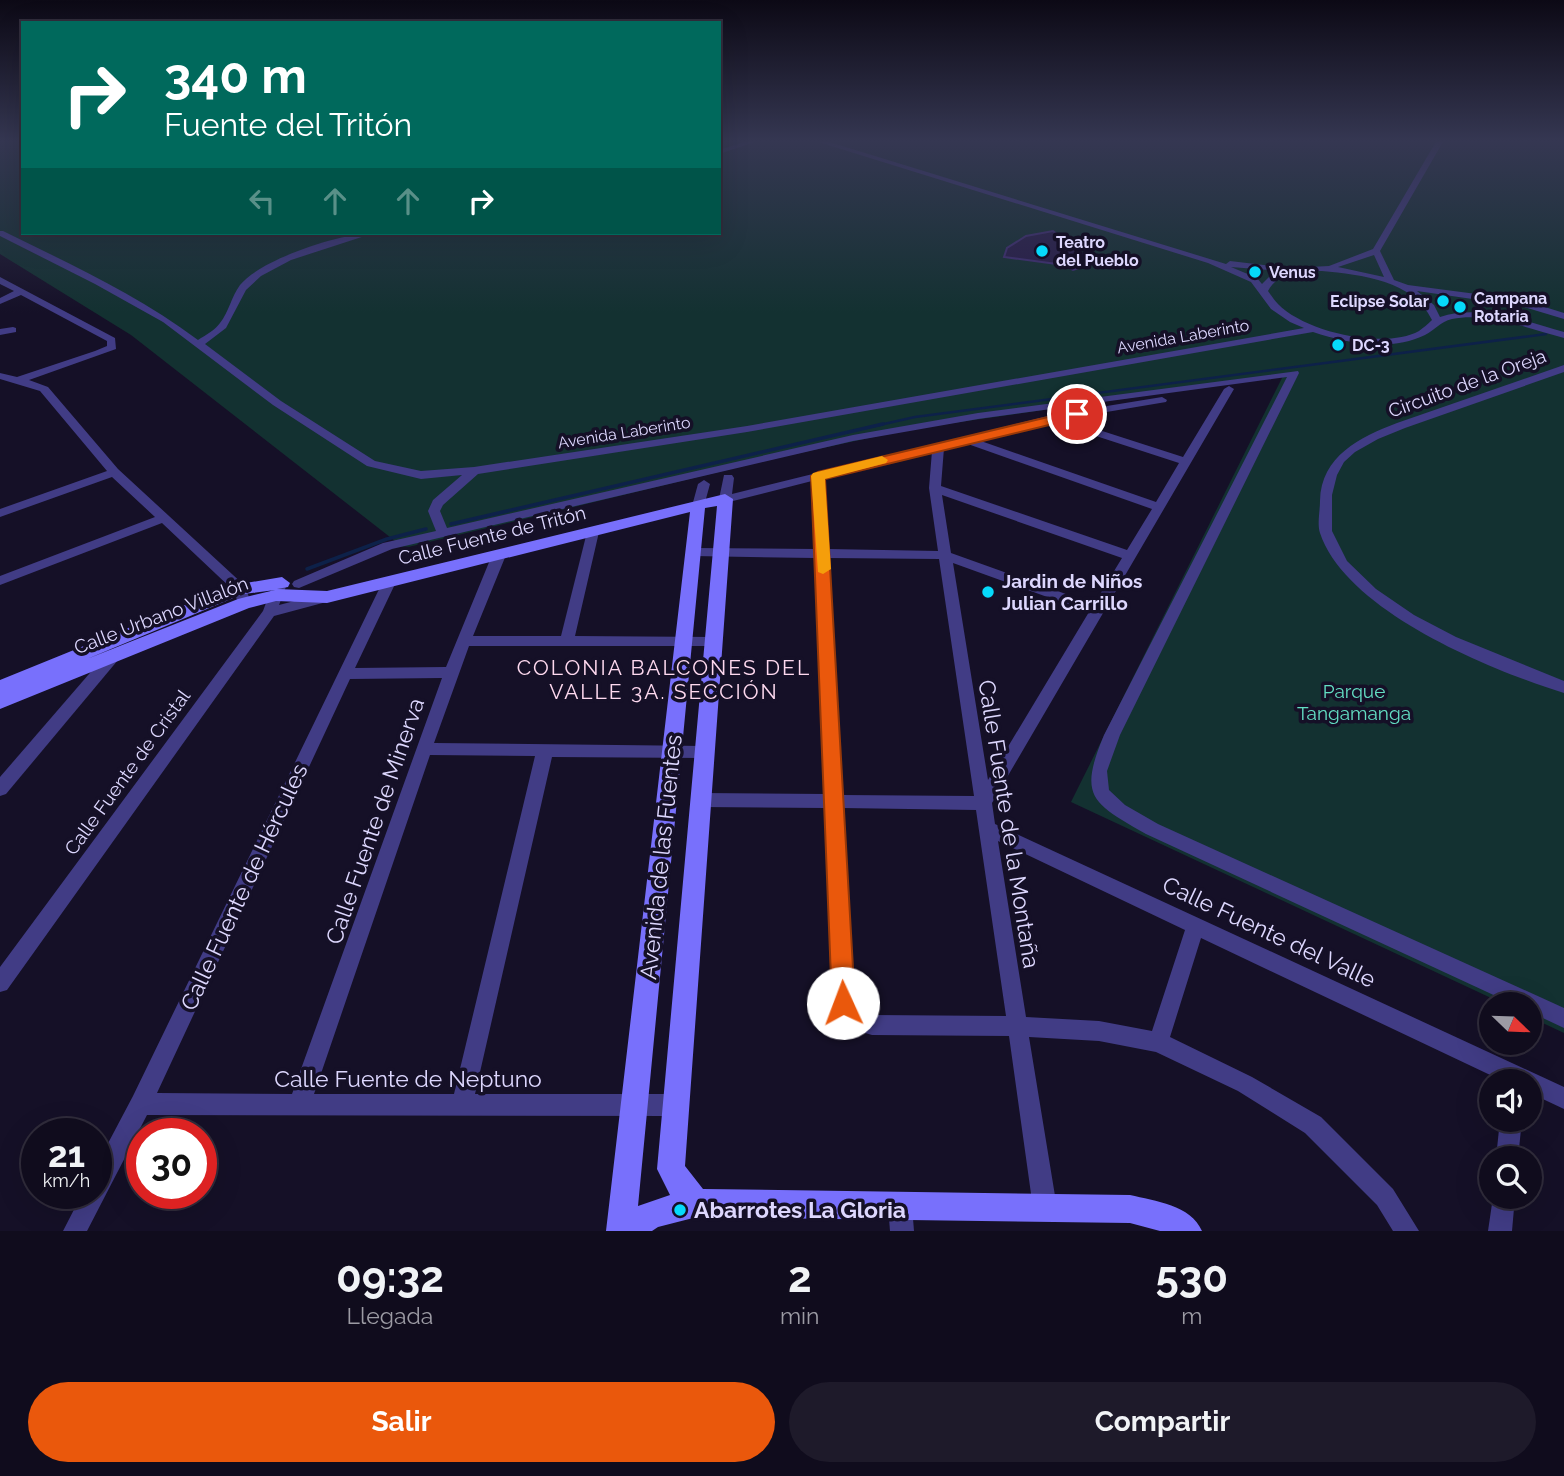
<!DOCTYPE html>
<html lang="es">
<head>
<meta charset="utf-8">
<style>
  :root { --surface:#100c1d; --page:#1e1a2a; --text:#f1f3f6; --muted:#9c9ba4; --line:#302c3b; --accent:#ea580c }
  body { margin:0; font-family:Raleway,sans-serif; background:var(--page); color:var(--text); height:100vh; display:flex; flex-direction:column; font-size:26px; white-space:nowrap }
  * { box-sizing:border-box; margin:0 }
  p { font-size:23px; color:var(--muted) }
  .icon { flex:none; width:38px; height:38px; fill:none; stroke:currentColor; stroke-width:2; stroke-linecap:round; stroke-linejoin:round }
  .map { position:relative; height:1231px; overflow:hidden }
  .drawer { display:flex; flex-direction:column; background:var(--surface); flex:1 }
  .drawer>* { flex:none }
  .hud { position:absolute; left:21px; top:21px; width:700px; height:214px; border-radius:0px; box-shadow:0 7px 28px #0002,0 0 0 2px var(--line); background:#00695c; color:#fff; overflow:hidden }
  .needle { width:46px; rotate:113deg }
  .controls { position:absolute; left:1479px; top:992px; display:grid; gap:14px }
  .controls a { display:grid; place-items:center; width:63px; height:63px; border-radius:50%; background:var(--surface); box-shadow:0 7px 28px #0002,0 0 0 2px var(--line); font-size:35px }
  .speed { position:absolute; left:21px; top:1118px; display:flex; gap:14px; font-size:35px; font-weight:700; text-align:center }
  .speed>* { display:grid; place-content:center; width:91px; height:91px; border-radius:50%; background:var(--surface); box-shadow:0 7px 28px #0002,0 0 0 2px var(--line); line-height:1 }
  .speed small { font-size:18px; font-weight:400 }
  .speed .limit { border:10px solid #d22; background:#fff; color:#111 }
  .pin { position:absolute; display:grid; place-items:center; width:60px; height:60px; color:#fff; margin:-30px; border:4px solid #fff; border-radius:50%; box-shadow:0 2px 7px #0007 }
  .me { position:absolute; width:77px; margin:-38px; rotate:358deg; stroke-linejoin:round; filter:drop-shadow(0 0 5px #0008) }
  .turn { display:flex; align-items:center; gap:24px; height:147px; padding:0 28px; font-size:32px }
  .turn .icon { width:91px; height:91px; stroke-width:2.5 }
  .turn b { display:block; font-size:49px; line-height:60px }
  .lanes { display:flex; align-items:center; height:66px; padding:0 28px; background:#0003; justify-content:center; gap:35px; direction:ltr }
  .lanes .off { opacity:.35 }
  .eta { display:flex; justify-content:space-evenly; align-items:center; height:119px; text-align:center }
  .eta b { font-size:42px; font-weight:700; line-height:49px }
  .button { display:flex; gap:14px; margin-top:auto; padding:14px 28px }
  .button a { flex:1; height:80px; border-radius:42px; background:var(--accent); color:#fff; font-size:28px; font-weight:700; line-height:80px; text-align:center }
  .button a+a { background:var(--page); color:var(--text) }
  .map>svg:first-child { display:block }
  .green { fill:#133131 }
  .lines { fill:none; stroke-linecap:round; stroke-linejoin:round }
  .stream-far1 { stroke:#0d2149; stroke-width:2.5 }
  .stream { stroke:#0d2149; stroke-width:3.5 }
  .building { fill:#271c48; stroke:#3f2f73; stroke-width:2 }
  .street { fill:#413c85; fill-rule:evenodd }
  .secondary { fill:#7870fc; fill-rule:evenodd }
  .route { fill:#ea580c; stroke:#983908; stroke-width:2 }
  .slow { fill:#f59e0b }
  .poi-dot { fill:#06dafb; stroke:#151027; stroke-width:2.5 }
  .labels { text-anchor:middle; stroke-width:7; stroke-linejoin:round; paint-order:stroke }
  .far-poi-label { font-size:16px; font-weight:bold; fill:#ddd7fe; stroke:#151027; text-anchor:start }
  .far-street-label { font-size:16px; fill:#ddd7fe; stroke:#151027 }
  .street-label { font-size:19px; fill:#ddd7fe; stroke:#151027 }
  .poi-label { font-size:19px; font-weight:bold; fill:#ddd7fe; stroke:#151027; text-anchor:start }
  .park-label { font-size:19px; fill:#63dec3; stroke:#151027 }
  .neighbourhood-label { font-size:21px; letter-spacing:2px; fill:#fed9ef; stroke:#151027 }
  .near-street-label { font-size:23px; fill:#ddd7fe; stroke:#151027 }
  .near-poi-label { font-size:23px; font-weight:bold; fill:#ddd7fe; stroke:#151027; text-anchor:start }
</style>
</head>
<body>
<div class="map">
<svg width="1564" height="1231" viewBox="0 0 1564 1231">
  <rect width="100%" height="100%" fill="#151027"/>
  <path class="green" d="M 0,140 L 23,140 L 23,233 L 719,233 L 719,140 L 1564,140 L 1564,1033 L 1530,1017 L 1530,1004 L 1504,1004 L 1071,802 L 1283,376 L 911,429 L 781,457 L 404,548 L 131,335 L 0,254 Z"/>
  <g class="lines">
    <path class="stream-far1" d="M 875,426 L 915,417 L 1546,334"/>
    <g class="stream">
      <path d="M 451,524 L 883,424"/>
      <path d="M 307,569 L 387,539 L 426,529"/>
    </g>
  </g>
  <path class="building" d="M 1053,231 L 1082,254 L 1104,260 L 1073,270 L 1064,265 L 1004,257 L 1007,248 L 1026,236 Z"/>
  <g class="lines">
    <g class="street">
      <path d="M 750,140 L 761,140 L 719,154 L 719,150 Z"/>
      <path d="M 812,140 L 823,140 L 1226,264 L 1230,261 L 1290,268 L 1329,266 L 1373,249 L 1437,140 L 1444,140 L 1380,251 L 1394,280 L 1408,285 L 1522,300 L 1564,313 L 1564,319 L 1521,306 L 1417,291 L 1434,305 L 1440,317 C 1480,304 1525,321 1564,332 L 1564,338 C 1529,329 1489,312 1452,319 C 1440,322 1435,330 1425,335 C 1391,352 1346,343 1313,332 L 747,432 L 478,474 L 443,505 L 440,511 L 447,528 L 853,435 L 978,413 L 1298,371 L 1299,373 L 1120,735 L 1107,771 L 1109,790 L 1125,805 L 1158,824 L 1564,1008 L 1564,1028 L 1530,1012 L 1530,1004 L 1513,1004 L 1146,834 C 1092,803 1078,797 1104,735 L 1287,377 L 978,419 L 853,441 L 392,549 L 299,588 L 294,587 L 292,584 L 294,581 L 383,543 L 436,531 L 428,511 L 433,500 L 462,475 L 421,479 L 367,466 L 273,405 L 163,322 L 95,284 L 0,236 L 0,231 L 3,231 C 70,264 138,295 198,340 C 206,335 215,330 220,323 C 229,312 231,297 240,285 C 261,259 341,233 374,233 L 291,260 L 261,276 L 246,290 L 226,328 L 205,344 L 281,401 L 375,461 L 421,471 L 474,467 L 747,426 L 1304,328 L 1290,322 L 1271,309 L 1251,282 L 1208,263 ZM 1374,255 L 1384,277 L 1338,267 ZM 1231,267 L 1280,271 L 1270,276 L 1262,284 L 1257,278 ZM 1322,271 C 1362,275 1413,280 1432,320 C 1428,324 1423,328 1419,331 C 1384,350 1305,332 1278,304 C 1274,300 1271,295 1268,291 C 1279,271 1301,271 1322,271 Z"/>
      <path d="M 0,277 L 115,338 L 116,349 L 29,380 L 48,387 L 118,469 L 245,586 L 251,603 L 249,606 L 239,606 L 234,591 L 162,523 L 0,585 L 0,576 L 155,517 L 112,477 L 0,517 L 0,509 L 107,471 L 40,391 L 0,379 L 0,373 L 17,377 L 95,351 L 107,346 L 107,341 L 21,295 L 0,304 L 0,298 L 14,291 L 0,284 Z"/>
      <path d="M 13,327 L 16,328 L 16,332 L 0,335 L 0,329 Z"/>
      <path d="M 1564,365 L 1564,372 L 1405,428 L 1378,439 L 1355,452 L 1344,462 L 1337,475 L 1332,495 L 1332,531 L 1347,561 L 1376,589 L 1414,615 L 1456,637 L 1564,681 L 1564,693 C 1490,670 1346,611 1320,533 C 1317,524 1320,511 1320,501 C 1321,456 1360,437 1397,423 Z"/>
      <path d="M 1229,386 L 1234,389 L 992,803 L 995,824 L 1564,1087 L 1564,1109 L 1530,1093 L 1530,1082 L 1505,1082 L 1201,938 L 1170,1037 L 1252,1077 L 1321,1117 L 1393,1189 L 1419,1231 L 1393,1231 L 1377,1205 L 1305,1133 L 1238,1091 L 1156,1052 L 1099,1041 L 1029,1037 L 1057,1208 L 1053,1216 L 1045,1220 L 1037,1216 L 1033,1208 L 1009,1036 L 872,1035 L 845,1027 L 833,1003 L 825,808 L 701,807 L 695,805 L 693,800 L 695,795 L 701,793 L 825,794 L 815,558 L 693,556 L 686,552 L 693,548 L 815,549 L 812,481 L 725,503 L 719,499 L 724,475 L 732,475 L 734,478 L 732,494 L 1052,415 L 1162,397 L 1167,400 L 1166,402 L 1065,419 L 1183,457 L 1224,389 ZM 1052,421 L 1053,422 L 1179,463 L 1156,502 L 978,440 ZM 965,443 L 1152,509 L 1127,550 L 941,486 L 944,448 ZM 932,451 L 929,488 L 938,551 L 828,549 L 824,478 ZM 942,495 L 1122,558 L 1094,604 L 951,553 ZM 828,558 L 939,559 L 974,796 L 841,795 ZM 953,563 L 1089,612 L 988,780 ZM 842,808 L 976,810 L 1006,1016 L 872,1015 L 858,1012 L 853,1001 ZM 998,841 L 1185,930 L 1152,1031 L 1099,1021 L 1026,1017 Z"/>
      <path d="M 704,480 L 710,484 L 704,506 L 698,510 L 694,509 L 692,506 L 698,484 Z"/>
      <path d="M 593,528 L 599,532 L 575,636 L 713,637 L 720,642 L 718,646 L 469,646 L 434,743 L 704,746 L 710,748 L 712,752 L 710,756 L 704,758 L 552,757 L 475,1094 L 676,1094 L 684,1097 L 687,1105 L 684,1113 L 676,1116 L 147,1115 L 87,1231 L 63,1231 L 82,1194 L 96,1194 L 96,1166 L 133,1096 L 384,579 L 389,578 L 396,582 L 355,668 L 446,667 L 492,555 L 499,551 L 506,555 L 473,636 L 561,636 L 587,532 ZM 442,678 L 292,1094 L 157,1093 L 350,679 ZM 430,755 L 535,756 L 454,1094 L 314,1094 Z"/>
      <path d="M 280,580 L 287,584 L 279,605 L 325,593 L 332,598 L 330,601 L 274,616 L 7,990 L 0,992 L 0,967 L 263,611 L 273,584 Z"/>
      <path d="M 113,651 L 118,652 L 120,656 L 118,660 L 6,794 L 0,796 L 0,777 L 108,652 Z"/>
      <path d="M 1500,1120 L 1522,1120 L 1518,1158 L 1496,1158 Z"/>
      <path d="M 900,1194 L 908,1198 L 912,1206 L 914,1231 L 890,1231 L 888,1206 L 892,1198 Z"/>
      <path d="M 1493,1197 L 1515,1197 L 1512,1231 L 1488,1231 Z"/>
    </g>
    <path class="secondary" d="M 725,494 L 733,499 L 685,1166 L 703,1189 L 1130,1195 C 1155,1201 1191,1205 1202,1231 L 1160,1231 L 1130,1223 L 697,1217 L 658,1227 L 652,1231 L 606,1231 L 690,512 L 327,603 L 276,601 L 249,608 L 0,709 L 0,680 L 234,585 L 282,577 L 290,583 L 288,587 L 277,589 L 327,591 ZM 717,506 L 657,1169 L 670,1195 L 638,1206 L 705,508 ZM 275,590 L 238,599 L 87,659 L 243,594 Z"/>
  </g>
  <linearGradient id="sky" x2="0" y2="1"><stop stop-color="#0c0915"/><stop offset="0.45" stop-color="#353752"/><stop offset="1" stop-color="#353752" stop-opacity="0"/></linearGradient>
  <rect width="1564" height="313" fill="url(#sky)"/>
  <path class="route" d="M 1077,410 L 1084,414 L 1082,417 L 825,479 L 855,1003 L 851,1010 L 843,1014 L 835,1010 L 832,1003 L 811,476 L 818,472 Z"/>
  <path class="slow" d="M 882,456 L 888,460 L 886,463 L 825,479 L 831,569 L 823,574 L 818,572 L 811,476 L 813,473 Z"/>
  <g class="poi-dot">
    <circle cx="1042" cy="251" r="7"/>
    <circle cx="1255" cy="272" r="7"/>
    <circle cx="1443" cy="301" r="7"/>
    <circle cx="1460" cy="307" r="7"/>
    <circle cx="1338" cy="345" r="7"/>
    <circle cx="988" cy="592" r="7"/>
    <circle cx="680" cy="1210" r="7"/>
  </g>
  <g class="labels">
    <g class="far-poi-label">
      <text x="1056" y="248">Teatro<tspan x="1056" dy="18">del Pueblo</tspan></text>
      <text x="1269" y="278">Venus</text>
      <text x="1474" y="304">Campana<tspan x="1474" dy="18">Rotaria</tspan></text>
      <text x="1429" y="307" text-anchor="end">Eclipse Solar</text>
      <text x="1352" y="351">DC-3</text>
    </g>
    <g class="far-street-label">
      <text transform="translate(1183 336) rotate(-10)" y="6">Avenida Laberinto</text>
      <text transform="translate(624 432) rotate(-9)" y="6">Avenida Laberinto</text>
    </g>
    <g class="street-label">
      <text transform="translate(1467 383) rotate(-20)" y="7">Circuito de la Oreja</text>
      <text transform="translate(492 535) rotate(-14)" y="7">Calle Fuente de Tritón</text>
      <text transform="translate(161 615) rotate(-21)" y="7">Calle Urbano Villalón</text>
      <text transform="translate(127 772) rotate(-54)" y="7">Calle Fuente de Cristal</text>
    </g>
    <g class="poi-label">
      <text x="1002" y="588">Jardin de Niños<tspan x="1002" dy="22">Julian Carrillo</tspan></text>
    </g>
    <g class="park-label">
      <text x="1354" y="698">Parque<tspan x="1354" dy="22">Tangamanga</tspan></text>
    </g>
    <g class="neighbourhood-label">
      <text x="664" y="675">COLONIA BALCONES DEL<tspan x="664" dy="24">VALLE 3A. SECCIÓN</tspan></text>
    </g>
    <g class="near-street-label">
      <text transform="translate(375 821) rotate(-71)" y="8">Calle Fuente de Minerva</text>
      <text transform="translate(1009 824) rotate(81)" y="8">Calle Fuente de la Montaña</text>
      <text transform="translate(661 857) rotate(-84)" y="8">Avenida de las Fuentes</text>
      <text transform="translate(244 887) rotate(-65)" y="8">Calle Fuente de Hércules</text>
      <text transform="translate(1269 932) rotate(25)" y="8">Calle Fuente del Valle</text>
      <text x="408" y="1087">Calle Fuente de Neptuno</text>
    </g>
    <g class="near-poi-label">
      <text x="694" y="1218">Abarrotes La Gloria</text>
    </g>
  </g>
</svg>
<div class="controls">
<a><svg class="needle" viewBox="-14 -14 28 28"><path d="M0-13l5 13h-10z" fill="#e53935"/><path d="M0 13l5-13h-10z" fill="#9c9ba4"/></svg></a>
<a><svg class="icon" aria-label="sound" viewBox="0 0 24 24"><path d="M4 9h4l5-4v14l-5-4H4zM17 9q2 3 0 6"/></svg></a>
<a><svg class="icon" aria-label="search" viewBox="0 0 24 24"><circle cx="10" cy="10" r="6"/><path d="M15 15l6 6"/></svg></a>
</div>
<div class="speed"><div>21<small>km/h</small></div><div class="limit">30</div></div>
<div class="pin" style="left:1077px;top:414px;background:#d93025"><svg class="icon" aria-label="arrive" viewBox="0 0 24 24"><path d="M6 21V4h12l-3 4 3 4H6"/></svg></div>
<svg class="me" style="left:843px;top:1003px" viewBox="-20 -20 40 40"><circle r="19" fill="#fff"/><path d="M0-13L10 11 0 6-10 11z" fill="#ea580c"/></svg>
<div class="hud">
<div class="turn"><svg class="icon" aria-label="right" viewBox="0 0 24 24"><path d="M7 20v-9h11M14 6l5 5-5 5"/></svg><div><b>340 m</b>Fuente del Tritón</div></div>
<div class="lanes"><svg class="icon off" aria-label="left" viewBox="0 0 24 24"><path d="M17 20v-9H6M10 6l-5 5 5 5"/></svg><svg class="icon off" aria-label="ahead" viewBox="0 0 24 24"><path d="M12 20V5M6 11l6-6 6 6"/></svg><svg class="icon off" aria-label="ahead" viewBox="0 0 24 24"><path d="M12 20V5M6 11l6-6 6 6"/></svg><svg class="icon" aria-label="right" viewBox="0 0 24 24"><path d="M7 20v-9h11M14 6l5 5-5 5"/></svg></div>
</div>
</div>
<section class="drawer">
<div class="eta">
<div><b>09:32</b><p>Llegada</p></div>
<div><b>2</b><p>min</p></div>
<div><b>530</b><p>m</p></div>
</div>
<div class="button"><a>Salir</a><a>Compartir</a></div>
</section>
</body>
</html>
